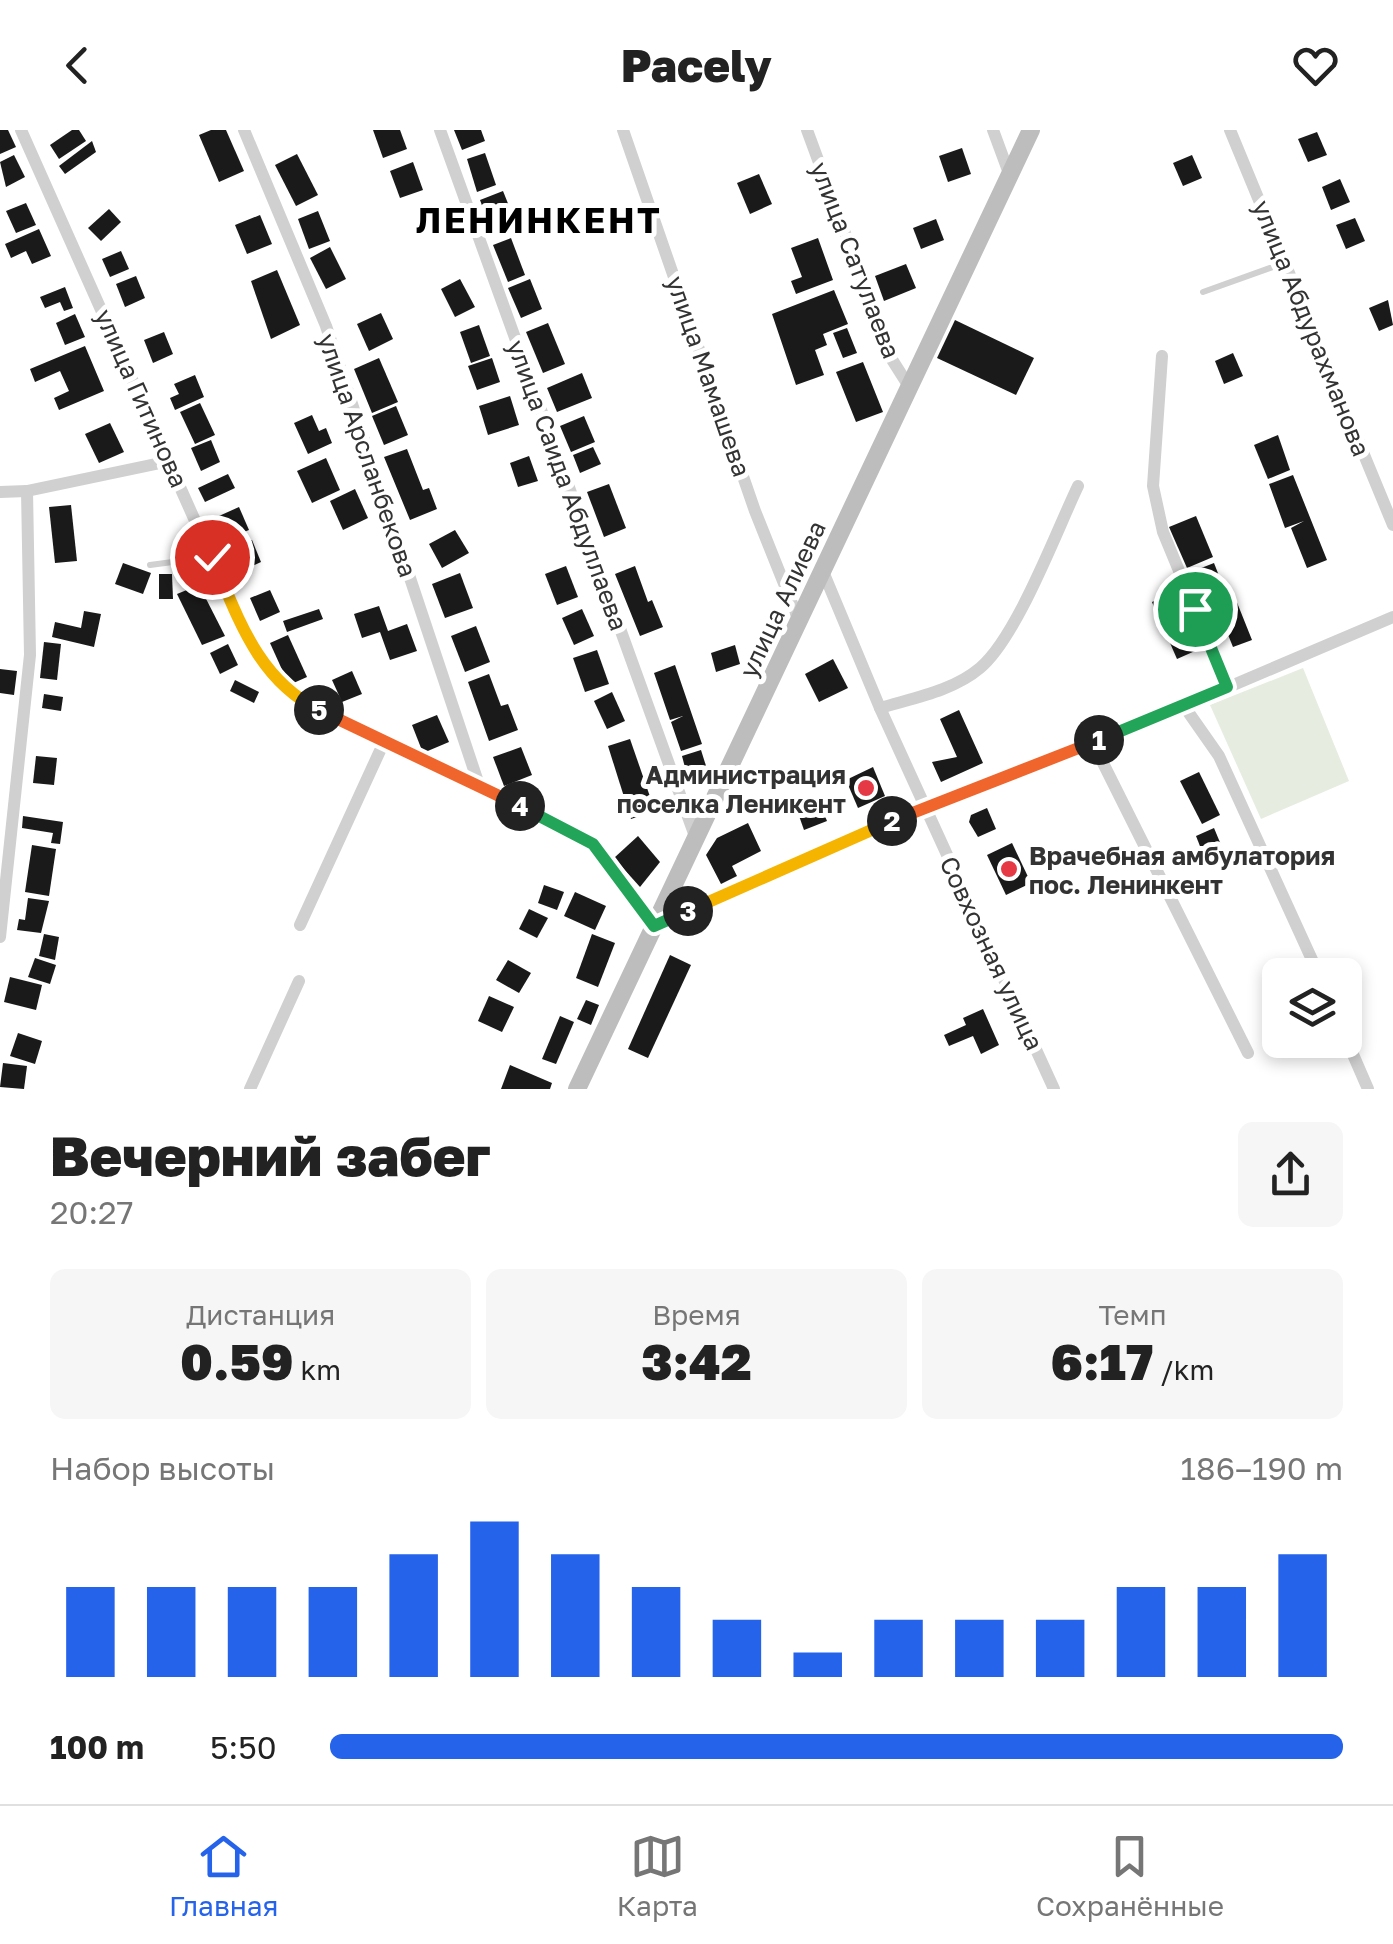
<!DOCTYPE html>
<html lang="ru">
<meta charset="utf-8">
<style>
body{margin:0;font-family:"Golos Text",sans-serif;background:#f6f6f6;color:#222;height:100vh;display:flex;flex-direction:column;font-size:38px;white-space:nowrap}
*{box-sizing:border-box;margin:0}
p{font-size:32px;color:#767676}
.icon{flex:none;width:55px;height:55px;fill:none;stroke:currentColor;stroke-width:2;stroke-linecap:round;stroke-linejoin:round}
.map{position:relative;height:959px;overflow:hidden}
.sheet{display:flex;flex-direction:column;background:#fff;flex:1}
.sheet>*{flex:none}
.controls{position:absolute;left:1262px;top:828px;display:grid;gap:20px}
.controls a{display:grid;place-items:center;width:100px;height:100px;border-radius:15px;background:#fff;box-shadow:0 5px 15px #0003;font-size:50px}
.pin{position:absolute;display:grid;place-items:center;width:85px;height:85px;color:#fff;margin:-42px;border:5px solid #fff;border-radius:50%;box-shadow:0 2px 10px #0007}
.km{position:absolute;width:50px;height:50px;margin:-25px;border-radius:50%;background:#222;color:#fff;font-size:28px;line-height:50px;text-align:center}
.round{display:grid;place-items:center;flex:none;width:105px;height:105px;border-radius:15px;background:#f6f6f6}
.overview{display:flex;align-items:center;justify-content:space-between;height:170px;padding:0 50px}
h1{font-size:55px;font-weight:800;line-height:75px}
.figures{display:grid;grid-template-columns:repeat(3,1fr);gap:15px;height:170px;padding:10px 50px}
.figures div{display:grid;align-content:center;border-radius:15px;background:#f6f6f6;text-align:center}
.figures b{font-size:50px;font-weight:800}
.figures small{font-size:28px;font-weight:400}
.figures p{font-size:28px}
.chart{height:280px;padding:20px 50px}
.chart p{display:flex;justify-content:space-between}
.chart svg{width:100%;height:180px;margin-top:10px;stroke:#2563eb;stroke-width:6}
ul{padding:0 50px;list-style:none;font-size:32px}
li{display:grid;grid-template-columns:160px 120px 1fr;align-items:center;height:75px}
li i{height:25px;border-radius:12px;background:#2563eb}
header{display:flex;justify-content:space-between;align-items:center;height:130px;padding:0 50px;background:#fff;font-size:45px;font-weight:800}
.menu{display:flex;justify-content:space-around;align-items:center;height:140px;border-top:2px solid #e0e0e0;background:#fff;font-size:28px;color:#767676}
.menu a{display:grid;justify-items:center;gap:5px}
.menu .on{color:#2563eb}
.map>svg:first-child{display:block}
.green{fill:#e6ecdf}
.building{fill:#1a1a1a}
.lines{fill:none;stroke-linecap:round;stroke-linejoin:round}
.lane{stroke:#d0d0d0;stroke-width:6}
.street{stroke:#d0d0d0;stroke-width:12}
.secondary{stroke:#bdbdbd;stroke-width:18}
.split-1-casing{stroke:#fff;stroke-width:20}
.split-2-casing{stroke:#fff;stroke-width:20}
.split-3-casing{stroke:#fff;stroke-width:20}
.split-4-casing{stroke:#fff;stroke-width:20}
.split-5-casing{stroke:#fff;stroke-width:20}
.split-6-casing{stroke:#fff;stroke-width:20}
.split-1{stroke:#22a559;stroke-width:12}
.split-2{stroke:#f0652b;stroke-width:12}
.split-3{stroke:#f5b400;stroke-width:12}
.split-4{stroke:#22a559;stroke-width:12}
.split-5{stroke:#f0652b;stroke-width:12}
.split-6{stroke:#f5b400;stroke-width:12}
.poi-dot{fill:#e63946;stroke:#fff;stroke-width:4}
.labels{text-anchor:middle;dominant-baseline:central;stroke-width:10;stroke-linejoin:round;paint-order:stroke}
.street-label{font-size:25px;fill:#333;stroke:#fff}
.poi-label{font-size:25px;font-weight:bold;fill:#333;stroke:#fff;text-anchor:end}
.district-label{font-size:35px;font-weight:bold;letter-spacing:2.5px;fill:#000;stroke:#fff}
</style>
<header><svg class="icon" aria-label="back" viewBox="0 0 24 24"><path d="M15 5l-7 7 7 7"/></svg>Pacely<svg class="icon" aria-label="heart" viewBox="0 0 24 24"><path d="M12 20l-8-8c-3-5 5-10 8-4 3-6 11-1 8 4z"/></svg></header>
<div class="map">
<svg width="1393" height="959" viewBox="0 0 1393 959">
<rect width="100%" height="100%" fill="#fff"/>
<path class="green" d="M1303,538l46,113 -88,38 -51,-114z"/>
<g class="building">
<path d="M0,0h8l8,17 -16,7z"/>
<path d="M72,0h7l7,11 -27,18 -9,-14z"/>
<path d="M211,0h15l18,41 -25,11 -20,-47z"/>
<path d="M373,0h27l7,19 -24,9z"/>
<path d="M454,0h27l4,11 -23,9z"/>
<path d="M1317,2l10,23 -19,7 -10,-23z"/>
<path d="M92,11l4,11 -31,22 -6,-8z"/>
<path d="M962,18l9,26 -23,8 -9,-26z"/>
<path d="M485,23l11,32 -19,7 -10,-33z"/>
<path d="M297,24l21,41 -22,11 -21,-41z"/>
<path d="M14,25l11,22 -19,10 -6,-25z"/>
<path d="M1192,25l10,23 -19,8 -10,-23z"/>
<path d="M413,32l10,28 -23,8 -10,-27z"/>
<path d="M759,44l13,30 -22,10 -13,-31z"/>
<path d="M1340,49l10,23 -19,8 -9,-23z"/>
<path d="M503,61l12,30 -24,9 -11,-30z"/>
<path d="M26,73l10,22 -20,8 -10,-22z"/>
<path d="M109,79l12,13 -20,19 -13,-13z"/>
<path d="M318,81l12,30 -21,8 -11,-30z"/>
<path d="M260,85l12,29 -25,10 -12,-29z"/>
<path d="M1355,88l10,23 -19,8 -10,-24z"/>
<path d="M936,89l8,21 -23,9 -8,-21z"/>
<path d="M39,99l12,27 -19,8 -6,-13 -15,7 -6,-14z"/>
<path d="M511,108l14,37 -17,7 -15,-37z"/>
<path d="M818,108l15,42 -37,14 -5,-13 11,-4 -11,-29z"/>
<path d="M330,117l16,32 -20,10 -16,-31z"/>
<path d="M121,121l8,18 -19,8 -8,-18z"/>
<path d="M906,134l10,24 -32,13 -9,-25z"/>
<path d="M277,140l23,55 -29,14 -20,-58z"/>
<path d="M136,146l9,22 -20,9 -9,-23z"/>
<path d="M460,149l15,28 -20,10 -14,-28z"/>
<path d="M530,149l12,30 -21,9 -13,-30z"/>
<path d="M65,157l8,21 -9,3 -4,-9 -15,6 -5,-11z"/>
<path d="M834,160l14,34 -25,10 4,11 -12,5 9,25 -28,10 -24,-71z"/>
<path d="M1388,170l5,25 -14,6 -10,-23z"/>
<path d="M381,183l12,26 -24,12 -12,-27z"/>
<path d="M75,184l10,23 -20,8 -9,-22z"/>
<path d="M955,190l79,38 -18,37 -79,-37z"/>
<path d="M548,193l17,41 -22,9 -17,-41z"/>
<path d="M479,195l11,31 -19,7 -11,-31z"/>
<path d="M847,198l10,25 -14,5 -10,-25z"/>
<path d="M164,202l9,22 -20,9 -9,-23z"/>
<path d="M85,216l19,45 -45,19 -5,-12 15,-7 -9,-20 -25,11 -5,-13z"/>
<path d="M1233,223l10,23 -19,8 -9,-23z"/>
<path d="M379,228l19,44 -26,11 -18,-44z"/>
<path d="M492,228l8,24 -23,8 -9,-24z"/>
<path d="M863,232l20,50 -27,10 -20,-50z"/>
<path d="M582,243l10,25 -35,14 -10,-24z"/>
<path d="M195,245l9,22 -29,13 -5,-12 9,-4 -5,-10z"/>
<path d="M510,266l9,29 -31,10 -9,-29z"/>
<path d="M200,273l15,32 -20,9 -15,-32z"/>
<path d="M396,276l12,29 -24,10 -12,-29z"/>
<path d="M312,285l7,16 7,-3 6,15 -24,11 -14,-31z"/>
<path d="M584,286l11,26 -24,10 -11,-26z"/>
<path d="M110,293l14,29 -25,11 -14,-29z"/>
<path d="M1278,305l12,35 -22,9 -14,-34z"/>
<path d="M211,310l9,22 -19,9 -10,-23z"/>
<path d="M593,317l8,17 -21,9 -7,-18z"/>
<path d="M407,319l16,41 6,-2 8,21 -27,11 -26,-63z"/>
<path d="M529,326l9,25 -20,6 -8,-24z"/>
<path d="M326,328l14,32 -28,13 -15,-32z"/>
<path d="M228,344l7,14 -30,14 -7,-14z"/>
<path d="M1293,345l34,85 -20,8 -16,-40 13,-7 -19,7 -16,-44z"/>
<path d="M609,354l17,44 -22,9 -17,-45z"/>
<path d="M355,359l13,29 -25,12 -13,-29z"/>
<path d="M71,375l6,56 -22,2 -6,-56z"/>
<path d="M239,377l10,23 -20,8 -10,-22z"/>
<path d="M1196,386l17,41 -26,11 -18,-41z"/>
<path d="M455,400l14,23 -27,15 -13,-24z"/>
<path d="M252,410l9,22 -19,9 -10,-23z"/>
<path d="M123,433l28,10 -8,21 -28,-10z"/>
<path d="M1214,433l14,36 -23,9 -14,-36z"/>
<path d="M566,436l12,31 -21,8 -12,-31z"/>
<path d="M635,436l13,36 4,-2 11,27 -23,9 -25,-62z"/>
<path d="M460,443l13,35 -28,10 -13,-34z"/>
<path d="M159,444h13l1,25h-14z"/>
<path d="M199,455l26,51 -23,9 -25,-51z"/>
<path d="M270,460l10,22 -20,9 -10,-23z"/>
<path d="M1170,464l10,24 -19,7 -9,-23z"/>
<path d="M1236,470l16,40 -19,7 -16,-39z"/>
<path d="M379,476l9,25 19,-7 10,27 -27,9 -10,-28 -18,6 -8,-24z"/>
<path d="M319,479l4,10 -36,13 -4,-11z"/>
<path d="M582,479l12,27 -20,9 -12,-27z"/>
<path d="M84,481l17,3 -7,33 -42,-10 3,-15 26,6z"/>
<path d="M476,496l14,36 -25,10 -14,-36z"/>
<path d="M1186,498l9,23 -18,8 -10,-23z"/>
<path d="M288,505l19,42 -18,8 -19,-42z"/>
<path d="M44,512l17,2 -4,36 -17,-2z"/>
<path d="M228,514l10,21 -18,9 -10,-21z"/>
<path d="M735,515l5,19 -24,8 -5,-19z"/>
<path d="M597,520l12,34 -24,8 -12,-34z"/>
<path d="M833,529l15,29 -29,14 -14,-28z"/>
<path d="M675,535l27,79 -21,7 -10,-29 12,-6 -13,4 -16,-47z"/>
<path d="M0,539l17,2 -3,24 -14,-2z"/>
<path d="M352,541l10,23 -20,8 -10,-22z"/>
<path d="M489,544l12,32 7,-2 10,26 -29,11 -21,-59z"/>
<path d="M235,550l24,12 -5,11 -24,-12z"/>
<path d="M612,562l13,29 -18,8 -13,-28z"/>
<path d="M44,564l19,3 -2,14 -19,-3z"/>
<path d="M959,580l24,53 -42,19 -9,-20 25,-5 -17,-38z"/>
<path d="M437,585l12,27 -26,11 -11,-28z"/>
<path d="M630,609l25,72 -24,8 -23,-73z"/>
<path d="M521,617l11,28 -28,11 -11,-29z"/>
<path d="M701,620l6,19 -20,6 -5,-19z"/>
<path d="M36,626l21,2 -3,27 -21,-2z"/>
<path d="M873,637l12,29 -27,12 -12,-28z"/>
<path d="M1199,642l21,43 -18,9 -22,-43z"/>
<path d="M820,674l7,17 -23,9 -6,-17z"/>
<path d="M987,678l9,21 -18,8 -9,-15 2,-7z"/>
<path d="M23,686l40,6 -3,22 -9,-1 2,-10 -31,-5z"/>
<path d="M748,693l13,28 -29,15 5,10 -16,8 -15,-29 11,-17z"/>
<path d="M1214,698l10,24 -19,7 -9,-23z"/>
<path d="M638,706l22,26 -20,25 -26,-29z"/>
<path d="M1012,713l19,40 -25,12 -19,-40z"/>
<path d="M32,715l24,4 -7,47 -24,-4z"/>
<path d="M544,755l20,7 -7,18 -19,-7z"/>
<path d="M575,762l31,14 -11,24 -31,-14z"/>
<path d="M28,768l21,3 -8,32 -24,-3 2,-11 6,1z"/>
<path d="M529,779l19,9 -11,20 -18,-9z"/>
<path d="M44,804l15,3 -4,23 -16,-4z"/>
<path d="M592,804l23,9 -17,44 -22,-9z"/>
<path d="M670,825l21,10 -43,93 -20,-9z"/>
<path d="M35,828l21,7 -6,19 -22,-7z"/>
<path d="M508,830l23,13 -12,20 -23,-13z"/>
<path d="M10,847l32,8 -6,25 -32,-8z"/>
<path d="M489,866l25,11 -12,25 -24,-11z"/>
<path d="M586,870l13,5 -8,20 -14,-6z"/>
<path d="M983,879l16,36 -18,9 -8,-18 -24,10 -5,-11 22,-10 -3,-7z"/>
<path d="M560,886l14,6 -18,42 -14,-5z"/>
<path d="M18,903l24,8 -7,23 -25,-8z"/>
<path d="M3,933l24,3 -3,23 -24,-2z"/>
<path d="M510,935l42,18 -2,6h-49z"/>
</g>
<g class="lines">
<g class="lane">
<path d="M1203,162l81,-29"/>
<path d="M150,435l60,-8"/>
</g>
<g class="street">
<path d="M21,0l224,503 25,42 30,25 179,85 114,59 61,82 271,-119 259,-101 209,-89"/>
<path d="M244,0l82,196 153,459"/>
<path d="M440,0l256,709"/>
<path d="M623,0l132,381 44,110"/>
<path d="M807,0l84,228 19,30"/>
<path d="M993,0l17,46"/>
<path d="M1230,0l163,395"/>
<path d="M1162,226l-9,130 10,46 64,155"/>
<path d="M0,362l27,-1 143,-30"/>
<path d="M822,439l58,139 174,381"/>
<path d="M1184,576l35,50 100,219"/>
<path d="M880,578c33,-10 73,-17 100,-40 37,-31 76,-136 98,-182"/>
<path d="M1093,613l155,310"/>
<path d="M300,795l84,-183"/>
<path d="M0,807l30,-282 -3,-164"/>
<path d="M1345,906l23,53"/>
<path d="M250,959l49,-108"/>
</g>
<path class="secondary" d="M577,959l454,-959"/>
</g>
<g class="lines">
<g class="split-1-casing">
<path id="split-1" d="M1099,610l128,-53 -32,-78"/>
</g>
<g class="split-2-casing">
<path id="split-2" d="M892,691l207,-81"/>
</g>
<g class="split-3-casing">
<path id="split-3" d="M688,781l204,-90"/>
</g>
<g class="split-4-casing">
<path id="split-4" d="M520,676l73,38 61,82 34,-15"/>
</g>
<g class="split-5-casing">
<path id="split-5" d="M319,580l201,96"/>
</g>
<g class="split-6-casing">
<path id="split-6" d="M212,427c26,60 45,122 107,153"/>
</g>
<use href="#split-1" class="split-1"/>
<use href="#split-2" class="split-2"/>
<use href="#split-3" class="split-3"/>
<use href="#split-4" class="split-4"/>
<use href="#split-5" class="split-5"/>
<use href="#split-6" class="split-6"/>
</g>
<g class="poi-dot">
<circle cx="866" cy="658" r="10"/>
<circle cx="1009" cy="739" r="10"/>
</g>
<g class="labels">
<g class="street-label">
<text transform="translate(856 130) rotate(69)">улица Сатулаева</text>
<text transform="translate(1312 198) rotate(68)">улица Абдурахманова</text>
<text transform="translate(709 246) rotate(71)">улица Мамашева</text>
<text transform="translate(142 268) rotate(66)">улица Гитинова</text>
<text transform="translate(368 325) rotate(71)">улица Арсланбекова</text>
<text transform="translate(568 355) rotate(70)">улица Саида Абдуллаева</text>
<text transform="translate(782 469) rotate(-65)">улица Алиева</text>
<text transform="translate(992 823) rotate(65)">Совхозная улица</text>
</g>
<g class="poi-label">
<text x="846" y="644">Администрация<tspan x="846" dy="29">поселка Леникент</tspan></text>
<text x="1029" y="725" text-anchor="start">Врачебная амбулатория<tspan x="1029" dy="29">пос. Ленинкент</tspan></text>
</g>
<g class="district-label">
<text x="539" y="90">ЛЕНИНКЕНТ</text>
</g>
</g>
</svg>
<div class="controls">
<a><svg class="icon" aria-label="layers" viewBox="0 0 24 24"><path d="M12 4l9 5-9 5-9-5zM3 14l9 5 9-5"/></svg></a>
</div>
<div class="pin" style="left:1195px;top:479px;background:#1e9e55"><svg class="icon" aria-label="arrive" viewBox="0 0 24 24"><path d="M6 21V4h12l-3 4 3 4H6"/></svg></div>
<div class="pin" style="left:212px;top:427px;background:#d93025"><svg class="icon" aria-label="check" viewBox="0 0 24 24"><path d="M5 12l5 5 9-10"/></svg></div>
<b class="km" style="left:1099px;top:610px">1</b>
<b class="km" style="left:892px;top:691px">2</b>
<b class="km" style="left:688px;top:781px">3</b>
<b class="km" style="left:520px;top:676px">4</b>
<b class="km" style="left:319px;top:580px">5</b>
</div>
<section class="sheet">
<div class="overview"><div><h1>Вечерний забег</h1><p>20:27</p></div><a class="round"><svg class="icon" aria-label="share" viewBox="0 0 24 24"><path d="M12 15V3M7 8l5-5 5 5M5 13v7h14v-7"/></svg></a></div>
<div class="figures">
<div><p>Дистанция</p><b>0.59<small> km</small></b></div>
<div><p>Время</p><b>3:42</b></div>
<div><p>Темп</p><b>6:17<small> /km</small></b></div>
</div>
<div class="chart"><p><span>Набор высоты</span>186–190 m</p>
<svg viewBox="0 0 160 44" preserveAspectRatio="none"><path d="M5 44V22M15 44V22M25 44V22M35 44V22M45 44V14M55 44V6M65 44V14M75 44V22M85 44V30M95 44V38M105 44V30M115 44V30M125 44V30M135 44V22M145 44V22M155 44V14"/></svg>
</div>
<ul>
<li><b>100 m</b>5:50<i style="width:100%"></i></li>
</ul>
</section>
<nav class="menu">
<a class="on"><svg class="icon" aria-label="home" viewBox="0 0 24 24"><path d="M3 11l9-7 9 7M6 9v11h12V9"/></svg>Главная</a>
<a><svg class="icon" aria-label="map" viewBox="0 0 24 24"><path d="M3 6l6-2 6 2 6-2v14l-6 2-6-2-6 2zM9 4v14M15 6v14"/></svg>Карта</a>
<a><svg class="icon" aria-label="saved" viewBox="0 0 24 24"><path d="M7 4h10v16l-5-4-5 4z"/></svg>Сохранённые</a>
</nav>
